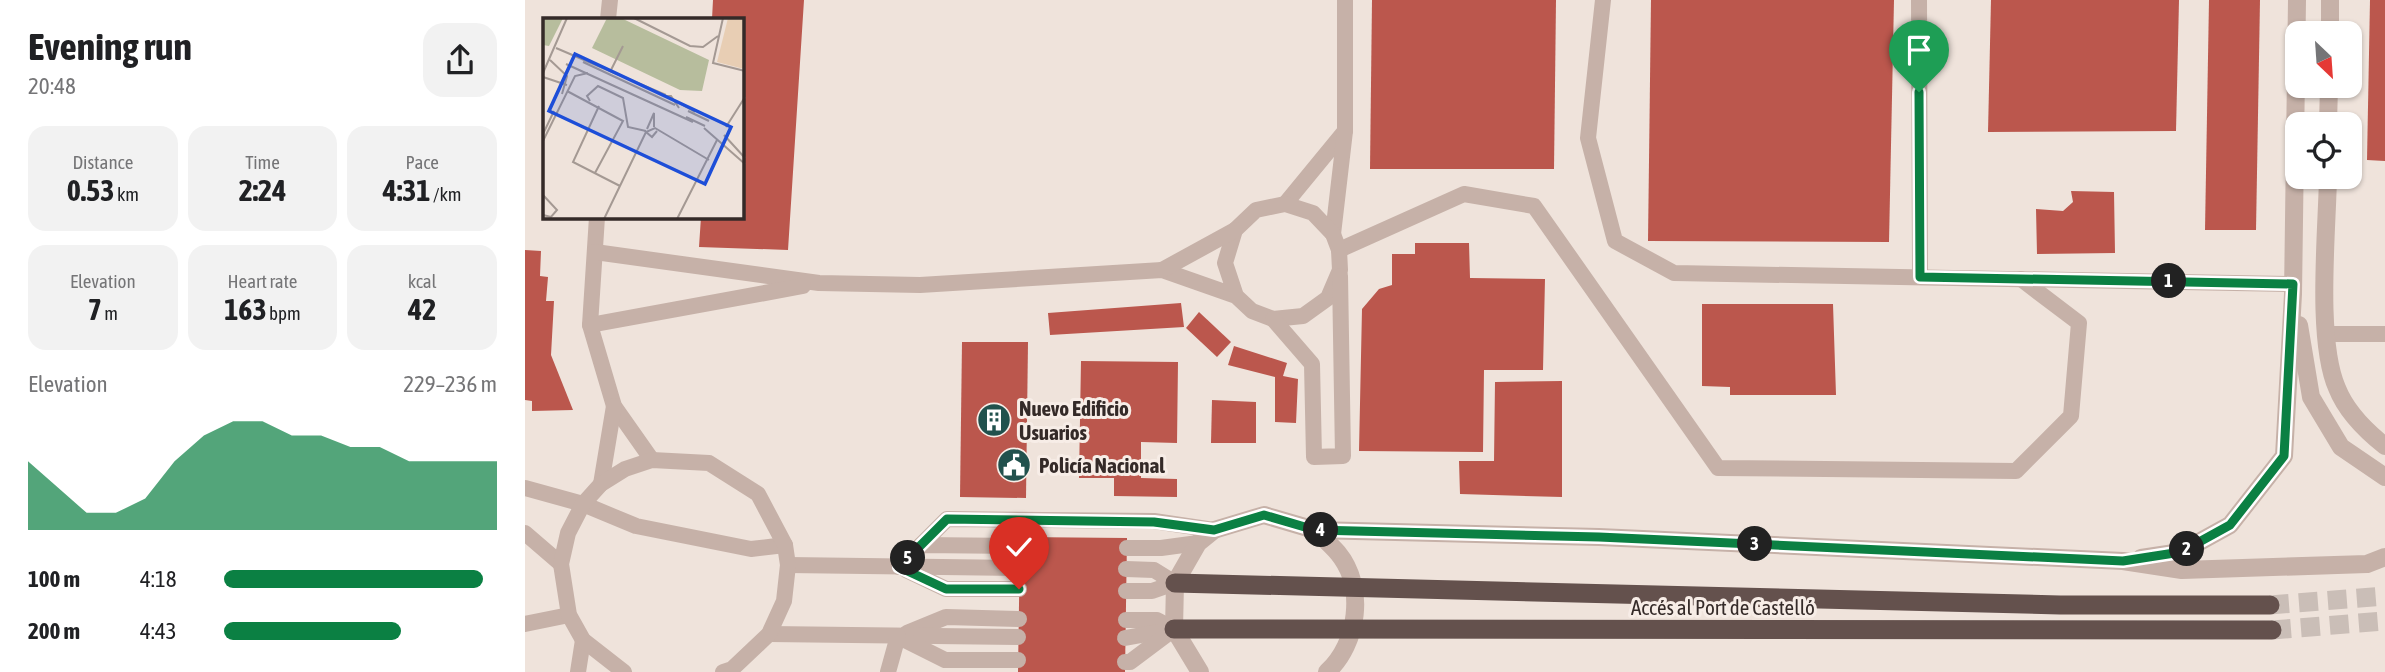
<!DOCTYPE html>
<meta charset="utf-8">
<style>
body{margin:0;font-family:"Asap Condensed",sans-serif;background:#f2f2f2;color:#202124;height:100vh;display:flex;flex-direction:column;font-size:26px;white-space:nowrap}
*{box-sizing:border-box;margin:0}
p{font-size:23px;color:#757577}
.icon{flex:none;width:38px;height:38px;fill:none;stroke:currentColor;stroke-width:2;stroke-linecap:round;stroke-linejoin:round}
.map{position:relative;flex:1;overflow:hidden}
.sheet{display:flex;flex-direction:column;background:#fff;width:525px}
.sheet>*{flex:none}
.needle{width:46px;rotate:155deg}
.tools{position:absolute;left:1760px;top:21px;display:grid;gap:14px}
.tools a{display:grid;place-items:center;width:77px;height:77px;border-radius:14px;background:#fff;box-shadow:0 2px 5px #0004;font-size:35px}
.pin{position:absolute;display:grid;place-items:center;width:60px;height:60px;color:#fff;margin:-72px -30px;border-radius:50% 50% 50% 0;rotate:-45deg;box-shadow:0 0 7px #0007}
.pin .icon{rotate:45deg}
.km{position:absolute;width:35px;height:35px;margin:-18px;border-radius:50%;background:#222;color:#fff;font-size:19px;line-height:35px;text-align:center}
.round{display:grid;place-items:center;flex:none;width:74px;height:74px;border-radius:21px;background:#f2f2f2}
.headline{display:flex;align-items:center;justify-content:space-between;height:119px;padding:0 28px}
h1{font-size:38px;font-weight:700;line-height:52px}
.stats{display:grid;grid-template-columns:repeat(3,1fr);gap:10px;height:119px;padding:7px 28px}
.stats div{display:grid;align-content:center;border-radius:18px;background:#f2f2f2;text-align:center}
.stats b{font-size:30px;font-weight:700}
.stats small{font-size:19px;font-weight:400}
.stats p{font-size:19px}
.chart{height:196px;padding:14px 28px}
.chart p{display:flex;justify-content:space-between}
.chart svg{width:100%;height:126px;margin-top:7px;fill:#0b8043;opacity:.7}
ul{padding:0 28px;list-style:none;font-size:23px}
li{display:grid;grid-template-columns:112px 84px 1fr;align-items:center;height:52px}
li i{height:18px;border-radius:9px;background:#0b8043}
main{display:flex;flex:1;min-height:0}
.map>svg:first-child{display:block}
.building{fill:#bb574d}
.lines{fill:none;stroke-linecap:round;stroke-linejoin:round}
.trunk-tunnel{stroke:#cabeb7;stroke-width:19;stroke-dasharray:19 10;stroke-linecap:butt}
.service{stroke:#c6b1a8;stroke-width:16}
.minor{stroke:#c6b1a8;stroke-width:18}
.trunk{stroke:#64514d;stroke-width:19}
.route-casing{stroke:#fff;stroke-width:14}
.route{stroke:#0b8043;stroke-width:9}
.labels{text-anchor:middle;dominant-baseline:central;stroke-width:6;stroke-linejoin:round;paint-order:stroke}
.poi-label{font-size:21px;font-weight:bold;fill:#342a28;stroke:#f7ede7;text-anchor:start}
.street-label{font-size:21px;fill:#342a28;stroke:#f7ede7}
.inset-road{fill:none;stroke:#a49993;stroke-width:2}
.view{fill:#1d4ed8;fill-opacity:0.15;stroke:#1d4ed8;stroke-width:3.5}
.inset-edge{fill:none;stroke:#342a28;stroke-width:3.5}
</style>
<main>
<section class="sheet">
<div class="headline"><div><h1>Evening run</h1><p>20:48</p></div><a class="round"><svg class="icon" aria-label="share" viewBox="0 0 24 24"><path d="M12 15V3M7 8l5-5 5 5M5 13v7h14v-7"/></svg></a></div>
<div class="stats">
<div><p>Distance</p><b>0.53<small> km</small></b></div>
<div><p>Time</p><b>2:24</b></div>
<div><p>Pace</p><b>4:31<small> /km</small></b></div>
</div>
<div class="stats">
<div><p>Elevation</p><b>7<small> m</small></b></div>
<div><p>Heart rate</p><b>163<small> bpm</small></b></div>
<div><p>kcal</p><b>42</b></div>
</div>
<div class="chart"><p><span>Elevation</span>229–236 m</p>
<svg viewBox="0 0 160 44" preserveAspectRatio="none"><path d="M0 44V20L10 29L20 38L30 38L40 33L50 20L60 11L70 6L80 6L90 11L100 11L110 15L120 15L130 20L140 20L150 20L160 20V44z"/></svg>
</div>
<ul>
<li><b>100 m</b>4:18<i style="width:95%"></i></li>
<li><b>200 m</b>4:43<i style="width:65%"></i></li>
</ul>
</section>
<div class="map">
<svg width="1860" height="672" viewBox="0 0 1860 672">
<rect width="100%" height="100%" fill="#efe3db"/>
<g class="building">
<path d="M188,0h91l-16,250 -89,-3 2,-30h41v-198h-30z"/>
<path d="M847,0h184l-2,169h-184z"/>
<path d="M1126,0h243l-5,242 -241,-1z"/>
<path d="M1466,0h188l-3,131 -188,1z"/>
<path d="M1684,0h51l-4,230h-51z"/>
<path d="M1845,0h15v161l-18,-1z"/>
<path d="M1546,191l43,1 1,61 -78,1 -1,-45 27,2 10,-9z"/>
<path d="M890,243h54l1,35 75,1 -2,91h-59l-1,82 -124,-1 3,-142 17,-20 13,-4v-31h23z"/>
<path d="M0,250l16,1 -1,25 8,1 -2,24h8l-3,54 22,55 -41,1v-10l-7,-1z"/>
<path d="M656,303l3,24 -134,8 -2,-22z"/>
<path d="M1177,304h131l3,91h-106v-8l-28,-1z"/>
<path d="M674,312l32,30 -14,15 -31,-29z"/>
<path d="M437,342h66l-2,156 -66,-1z"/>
<path d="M709,346l53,17 -4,13 15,3 -2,44 -21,-1v-45l-47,-12z"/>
<path d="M556,361l97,1 -1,81 -36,-1v36l36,1v18l-63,-1v-18h-35z"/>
<path d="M1037,381v116l-102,-3 -1,-33h35l1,-79z"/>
<path d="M687,400l44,2v41h-45z"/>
<path d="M495,537l107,1 -2,134h-107z"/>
</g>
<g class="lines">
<g class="trunk-tunnel">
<path d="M1745,605l115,-9"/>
<path d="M1747,630l113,-9"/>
</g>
<g class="service">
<path d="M1078,0l-15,138 27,103 59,32 619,11"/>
<path d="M1394,0l1,277"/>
<path d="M83,19l2,-19"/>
<path d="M760,204l60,-73"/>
<path d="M72,217l-7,108 24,81 38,54"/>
<path d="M808,234l12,-103v-131"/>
<path d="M814,250l125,-56 70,12 184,262 298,3 55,-55 8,-93 -58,-44"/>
<path d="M70,252l224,31 101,2 242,-15 74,26 16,15 21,8 30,-3 25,-18 12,-28 -1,-20 -6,-16 -20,-21 -28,-9 -29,6 -21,20 -10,33 11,33"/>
<path d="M637,270l73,-40"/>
<path d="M748,319l39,45 2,93 29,-1 -3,-180"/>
<path d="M65,325l213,-39"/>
<path d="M1801,334h59"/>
<path d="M76,484l13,-78"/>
<path d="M0,488l58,16 53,22 115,23 34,-4"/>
<path d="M0,533l36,31"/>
<path d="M396,545l26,-26 207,2 60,9"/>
<path d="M602,548h34l37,-5"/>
<path d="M263,565l231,3"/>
<path d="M374,567l22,-22 99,1"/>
<path d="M601,569l28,1 21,13"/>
<path d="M381,570l40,19h73"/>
<path d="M601,591h26l23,-8"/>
<path d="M601,620h31l17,9"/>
<path d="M0,624l44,-9"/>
<path d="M382,633l39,-16 73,2"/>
<path d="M244,634l249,3"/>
<path d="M600,638l44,-8"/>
<path d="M378,639l42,21h73"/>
<path d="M600,662h5l44,-33"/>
<path d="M53,672l5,-32"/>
<path d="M99,672l-41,-32 -14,-25 -8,-51 7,-31 15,-29 18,-20 24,-15 27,-9 57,3 49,31 27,51 3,20 -4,36 -15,33 -37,35 -9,3"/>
<path d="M363,672l10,-36"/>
</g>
<g class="minor">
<path d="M1805,33v-33"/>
<path d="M1803,124l1,-38"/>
<path d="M1803,177c-1,55 -12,163 9,211 9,23 29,43 48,58"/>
<path d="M1774,325l12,72 30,50 44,30"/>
<path d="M790,530c7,7 16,15 23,23 28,34 20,91 -11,119"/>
<path d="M1616,558l40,-6 49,-27 54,-69 9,-162 4,-294"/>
<path d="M675,672l-26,-43 1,-46 23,-40 16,-13 50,-15 51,15 284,7 524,24 59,9 185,-6 18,-7"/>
</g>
<g class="trunk">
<path d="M650,583l885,22h210"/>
<path d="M649,629l1098,1"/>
</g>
</g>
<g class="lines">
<g class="route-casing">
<path id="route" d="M494,589h-73l-47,-22 48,-48 207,3 60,8 50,-15 51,15 284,7 524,24 58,-9 49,-27 54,-69 9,-172 -373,-7 -1,-185"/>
</g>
<use href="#route" class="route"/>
</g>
<defs>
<g id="building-disc" transform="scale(1.75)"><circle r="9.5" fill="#21514d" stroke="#f7ede7"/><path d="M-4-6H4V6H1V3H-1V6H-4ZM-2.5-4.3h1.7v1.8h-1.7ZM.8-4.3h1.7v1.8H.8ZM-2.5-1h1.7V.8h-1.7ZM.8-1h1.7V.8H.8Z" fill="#fff"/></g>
<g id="civic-disc" transform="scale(1.75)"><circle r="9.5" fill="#21514d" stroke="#f7ede7"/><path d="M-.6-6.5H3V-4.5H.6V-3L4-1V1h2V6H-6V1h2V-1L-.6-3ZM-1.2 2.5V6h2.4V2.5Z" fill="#fff"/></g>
</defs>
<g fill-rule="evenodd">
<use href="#building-disc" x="469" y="420"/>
<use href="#civic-disc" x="489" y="465"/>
</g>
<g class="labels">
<g class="poi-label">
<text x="494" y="408">Nuevo Edificio<tspan x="494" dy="24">Usuarios</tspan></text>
<text x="514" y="465">Policía Nacional</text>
</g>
<g class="street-label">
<text x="1198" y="607">Accés al Port de Castelló</text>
</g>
</g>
<g transform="translate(18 18)">
<rect width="201" height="201" fill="#efe3db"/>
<path d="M0,0h20l-14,28 -6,-1zM64,0h14l88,42 -7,31 -22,-1 -88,-42z" fill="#b7bd9d"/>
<path d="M185,0h16v51l-27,-7z" fill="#e8ceb4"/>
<path class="inset-road" d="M91,0l56,28 13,1 15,-11M180,0l-10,45 32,8M13,30l110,47M7,42l17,16 -5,18M40,44l92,43M23,46l127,58M68,52l12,-24M0,55l24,-55M0,59l24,8M24,73l56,30 -28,52M120,78h8l8,12M131,82l21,12M47,83l-3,-5 11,-10 25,12 5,29 18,4M56,88l-26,56 47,24M145,93l21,10M143,99l19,9M183,109l19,-30M161,110l41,36M104,111l7,-16v14M114,113l-5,6 -6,-5 9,-4 54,32M0,116l11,-23M181,117l21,23M0,123l32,-65 13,-3M0,177l14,15 -6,7 -8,-2M61,201l42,-87M134,201l40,-79"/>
<path class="view" d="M32,36l156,73 -26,57 -156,-73z"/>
<rect width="201" height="201" class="inset-edge"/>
</g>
</svg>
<div class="tools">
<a><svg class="needle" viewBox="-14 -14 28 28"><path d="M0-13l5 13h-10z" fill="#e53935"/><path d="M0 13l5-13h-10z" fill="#757577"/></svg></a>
<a><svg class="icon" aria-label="locate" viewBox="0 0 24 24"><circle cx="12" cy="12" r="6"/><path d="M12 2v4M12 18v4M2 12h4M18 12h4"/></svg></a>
</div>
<div class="pin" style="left:1394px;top:92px;background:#1e9e55"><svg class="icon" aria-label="arrive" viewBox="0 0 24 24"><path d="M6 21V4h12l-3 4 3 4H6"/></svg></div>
<div class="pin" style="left:494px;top:589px;background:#d93025"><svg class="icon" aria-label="check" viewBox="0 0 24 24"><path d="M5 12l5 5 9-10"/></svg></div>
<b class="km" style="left:1644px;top:281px">1</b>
<b class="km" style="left:1662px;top:549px">2</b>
<b class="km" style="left:1230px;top:544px">3</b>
<b class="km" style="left:796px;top:530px">4</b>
<b class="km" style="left:383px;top:558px">5</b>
</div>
</main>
